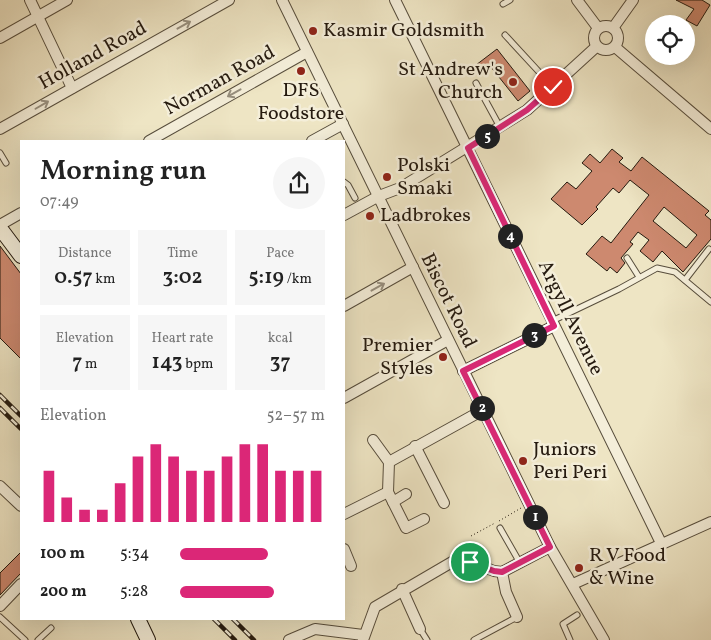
<!DOCTYPE html>
<meta charset="utf-8">
<style>
body{margin:0;font-family:Vollkorn,serif;background:#f6f6f6;color:#222;height:100vh;display:flex;flex-direction:column;font-size:19px;white-space:nowrap}
*{box-sizing:border-box;margin:0}
p{font-size:16px;color:#767676}
.icon{flex:none;width:28px;height:28px;fill:none;stroke:currentColor;stroke-width:2;stroke-linecap:round;stroke-linejoin:round}
.map{position:relative;flex:1;overflow:hidden}
.panel{position:absolute;left:20px;top:140px;width:325px;height:480px;display:flex;flex-direction:column;background:#fff;border-radius:0px;box-shadow:0 5px 20px #0002}
.panel>*{flex:none}
.controls{position:absolute;left:645px;top:15px;display:grid;gap:10px}
.controls a{display:grid;place-items:center;width:50px;height:50px;border-radius:50%;background:#fff;box-shadow:0 5px 20px #0002;font-size:25px}
.pin{position:absolute;display:grid;place-items:center;width:42px;height:42px;color:#fff;margin:-21px;border:2px solid #fff;border-radius:50%;box-shadow:0 1px 5px #0007}
.km{position:absolute;width:25px;height:25px;margin:-12px;border-radius:50%;background:#222;color:#fff;font-size:14px;line-height:25px;text-align:center}
.round{display:grid;place-items:center;flex:none;width:52px;height:52px;border-radius:26px;background:#f6f6f6}
.summary{display:flex;align-items:center;justify-content:space-between;height:85px;padding:0 20px}
h1{font-size:28px;font-weight:600;line-height:38px}
.stats{display:grid;grid-template-columns:repeat(3,1fr);gap:8px;height:85px;padding:5px 20px}
.stats div{display:grid;align-content:center;border-radius:0px;background:#f6f6f6;text-align:center}
.stats b{font-size:21px;font-weight:600}
.stats small{font-size:14px;font-weight:400}
.stats p{font-size:14px}
.chart{height:140px;padding:10px 20px}
.chart p{display:flex;justify-content:space-between}
.chart svg{width:100%;height:90px;margin-top:5px;stroke:#db2777;stroke-width:6}
ul{padding:0 20px;list-style:none;font-size:16px}
li{display:grid;grid-template-columns:80px 60px 1fr;align-items:center;height:38px}
li i{height:12px;border-radius:6px;background:#db2777}
.map>svg:first-child{display:block}
.building{fill:#cd896f;stroke:#251a0f;fill-rule:evenodd}
.lines{fill:none;stroke-linecap:round;stroke-linejoin:round}
.service-casing{stroke:#574d3c;stroke-width:7}
.minor-casing{stroke:#574d3c;stroke-width:12}
.secondary-casing{stroke:#251a0f;stroke-width:16}
.path{stroke:#251a0f;stroke-width:1;stroke-dasharray:1 2.5;stroke-linecap:butt}
.service{stroke:#f4eed9;stroke-width:5}
.minor{stroke:#f4eed9;stroke-width:10}
.secondary{stroke:#f4eed9;stroke-width:14}
.rail-casing{stroke:#251a0f;stroke-width:4.5}
.rail{stroke:#f4eed9;stroke-width:2.5;stroke-dasharray:8;stroke-linecap:butt}
.oneway{stroke:#978f7e}
.route-casing{stroke:#fff;stroke-width:10}
.route{stroke:#db2777;stroke-width:6}
.poi-dot{fill:#8f2418;stroke:#f4eed9;stroke-width:2}
.labels{text-anchor:middle;dominant-baseline:central;stroke-width:5;stroke-linejoin:round;paint-order:stroke}
.poi-label{font-size:20px;fill:#251a0f;stroke:#f4eed9;text-anchor:start}
.street-label{font-size:20px;fill:#251a0f;stroke:#f4eed9}
</style>
<div class="map">
<svg width="711" height="640" viewBox="0 0 711 640">
<rect width="100%" height="100%" fill="#eee5c4"/>
<filter id="stains"><feTurbulence type="fractalNoise" baseFrequency=".004" numOctaves="4"/><feColorMatrix values="0 0 0 0 .2 0 0 0 0 .09 0 0 0 0 .02 0 0 0 .5 -.17"/></filter>
<radialGradient id="worn" r=".72"><stop offset=".6" stop-color="#630" stop-opacity="0"/><stop offset="1" stop-color="#630" stop-opacity=".3"/></radialGradient>
<g class="building">
<path d="M676,0h26l8,5 -13,21 -11,-6 8,-11z"/>
<path d="M497,49l33,42 -12,10 -27,-34 -8,7 -7,-9z"/>
<path d="M612,149l11,9 -4,4 12,9 11,-14 67,54 -4,4 6,5v19l-28,33 -21,-21 -9,11 -13,-11 9,-11 -11,-8 -8,10 3,2 -12,14 4,5 -8,10 -7,-6 -3,4 -21,-17 16,-18 9,7 38,-48 -19,-15 -11,13 -6,-5 -17,19 2,2 -16,16 -31,-26 16,-17 9,7 16,-18 -10,-8 8,-9 10,9zM664,207l33,28 -11,13 -33,-27z"/>
<path d="M0,246l21,28v85l-21,-21z"/>
<path d="M21,552v21l-21,22v-22z"/>
</g>
<g class="lines">
<g class="service-casing">
<g id="service">
<path d="M503,4l7,-4"/>
<path d="M505,35l47,51"/>
<path d="M476,83l24,44"/>
<path d="M0,153l6,10"/>
<path d="M344,182l4,3 7,13"/>
<path d="M627,258l12,19"/>
<path d="M685,280l24,-31"/>
<path d="M552,321l67,-32 38,-21 18,4 36,30"/>
<path d="M500,528l20,35"/>
<path d="M0,617l25,23"/>
<path d="M420,629l7,11"/>
<path d="M38,640l13,-12"/>
<path d="M474,640l43,-23"/>
<path d="M570,640l-7,-16 14,-9"/>
</g>
</g>
<g class="minor-casing">
<g id="minor">
<path d="M30,0l42,88"/>
<path d="M282,0l268,547 54,93"/>
<path d="M395,0l266,543"/>
<path d="M577,0l21,28"/>
<circle cx="606" cy="38" r="12"/>
<path d="M613,28l20,-28"/>
<path d="M0,38l67,-38"/>
<path d="M615,47l96,82"/>
<path d="M0,129l229,-129"/>
<path d="M149,141l158,-89"/>
<path d="M312,141l31,-17"/>
<path d="M344,215l35,-19 21,-8 127,-78 69,-63"/>
<path d="M0,225l21,-12"/>
<path d="M344,306l69,-39"/>
<path d="M463,371l91,-45"/>
<path d="M344,398l104,-58"/>
<path d="M373,440l16,22"/>
<path d="M415,446l29,57"/>
<path d="M0,486l21,20"/>
<path d="M393,502l13,-8"/>
<path d="M344,514l44,-22"/>
<path d="M424,519l-18,9 -18,-36 1,-30 94,-52"/>
<path d="M344,549l7,17"/>
<path d="M502,572l4,20 11,25"/>
<path d="M573,584l138,-62"/>
<path d="M402,589l18,40"/>
<path d="M0,606l21,-22"/>
<path d="M289,640l26,-11 48,6"/>
<path d="M363,640l12,-33 77,-45h18l24,9 8,1 48,-25"/>
</g>
</g>
<g class="secondary-casing">
<g id="secondary">
<path d="M0,228l21,28"/>
<path d="M138,619l10,21"/>
</g>
</g>
<g class="path">
<path d="M499,521l22,-13"/>
<path d="M471,536l24,-13"/>
</g>
<use href="#service" class="service"/>
<use href="#minor" class="minor"/>
<use href="#secondary" class="secondary"/>
<g class="rail-casing">
<g id="rail">
<path d="M0,395l21,21"/>
<path d="M0,408l21,21"/>
<path d="M214,619l21,21"/>
<path d="M233,619l21,21"/>
</g>
</g>
<use href="#rail" class="rail"/>
</g>
<defs><path id="oneway-shaft" d="M-6 0H5M1.5-3L5.5 0L1.5 3" fill="none" stroke-width="1.6" stroke-linecap="round" stroke-linejoin="round" transform="scale(1.25)"/></defs>
<g class="oneway">
<use href="#oneway-shaft" transform="translate(184 25) rotate(-29)"/>
<use href="#oneway-shaft" transform="translate(234 93) rotate(151)"/>
<use href="#oneway-shaft" transform="translate(42 105) rotate(-30)"/>
<use href="#oneway-shaft" transform="translate(378 287) rotate(-29)"/>
</g>
<g class="lines">
<g class="route-casing">
<path id="route" d="M470,562l24,9 8,1 48,-25 -87,-176 91,-45 -86,-178 59,-38 26,-23"/>
</g>
<use href="#route" class="route"/>
</g>
<g class="poi-dot">
<circle cx="313" cy="31" r="5"/>
<circle cx="301" cy="71" r="5"/>
<circle cx="513" cy="82" r="5"/>
<circle cx="387" cy="177" r="5"/>
<circle cx="370" cy="216" r="5"/>
<circle cx="443" cy="357" r="5"/>
<circle cx="523" cy="461" r="5"/>
<circle cx="579" cy="568" r="5"/>
</g>
<g class="labels">
<g class="poi-label">
<text x="323" y="31">Kasmir Goldsmith</text>
<text x="503" y="70" text-anchor="end">St Andrew's<tspan x="503" dy="23">Church</tspan></text>
<text x="301" y="91" text-anchor="middle">DFS<tspan x="301" dy="23">Foodstore</tspan></text>
<text x="397" y="166">Polski<tspan x="397" dy="23">Smaki</tspan></text>
<text x="380" y="216">Ladbrokes</text>
<text x="433" y="346" text-anchor="end">Premier<tspan x="433" dy="23">Styles</tspan></text>
<text x="533" y="450">Juniors<tspan x="533" dy="23">Peri Peri</tspan></text>
<text x="589" y="556">R V Food<tspan x="589" dy="23">&amp; Wine</tspan></text>
</g>
<g class="street-label">
<text transform="translate(93 56) rotate(-29)">Holland Road</text>
<text transform="translate(220 81) rotate(-29)">Norman Road</text>
<text transform="translate(448 301) rotate(64)">Biscot Road</text>
<text transform="translate(570 318) rotate(64)">Argyll Avenue</text>
</g>
</g>
<rect width="100%" height="100%" filter="url(#stains)"/>
<rect width="100%" height="100%" fill="url(#worn)"/>
</svg>
<div class="controls">
<a><svg class="icon" aria-label="locate" viewBox="0 0 24 24"><circle cx="12" cy="12" r="6"/><path d="M12 2v4M12 18v4M2 12h4M18 12h4"/></svg></a>
</div>
<div class="pin" style="left:470px;top:562px;background:#1e9e55"><svg class="icon" aria-label="arrive" viewBox="0 0 24 24"><path d="M6 21V4h12l-3 4 3 4H6"/></svg></div>
<div class="pin" style="left:553px;top:87px;background:#d93025"><svg class="icon" aria-label="check" viewBox="0 0 24 24"><path d="M5 12l5 5 9-10"/></svg></div>
<b class="km" style="left:535px;top:517px">1</b>
<b class="km" style="left:482px;top:408px">2</b>
<b class="km" style="left:534px;top:335px">3</b>
<b class="km" style="left:510px;top:236px">4</b>
<b class="km" style="left:487px;top:136px">5</b>
<section class="panel">
<div class="summary"><div><h1>Morning run</h1><p>07:49</p></div><a class="round"><svg class="icon" aria-label="share" viewBox="0 0 24 24"><path d="M12 15V3M7 8l5-5 5 5M5 13v7h14v-7"/></svg></a></div>
<div class="stats">
<div><p>Distance</p><b>0.57<small> km</small></b></div>
<div><p>Time</p><b>3:02</b></div>
<div><p>Pace</p><b>5:19<small> /km</small></b></div>
</div>
<div class="stats">
<div><p>Elevation</p><b>7<small> m</small></b></div>
<div><p>Heart rate</p><b>143<small> bpm</small></b></div>
<div><p>kcal</p><b>37</b></div>
</div>
<div class="chart"><p><span>Elevation</span>52–57 m</p>
<svg viewBox="0 0 160 44" preserveAspectRatio="none"><path d="M5 44V19M15 44V32M25 44V38M35 44V38M45 44V25M55 44V12M65 44V6M75 44V12M85 44V19M95 44V19M105 44V12M115 44V6M125 44V6M135 44V19M145 44V19M155 44V19"/></svg>
</div>
<ul>
<li><b>100 m</b>5:34<i style="width:61%"></i></li>
<li><b>200 m</b>5:28<i style="width:65%"></i></li>
</ul>
</section>
</div>
